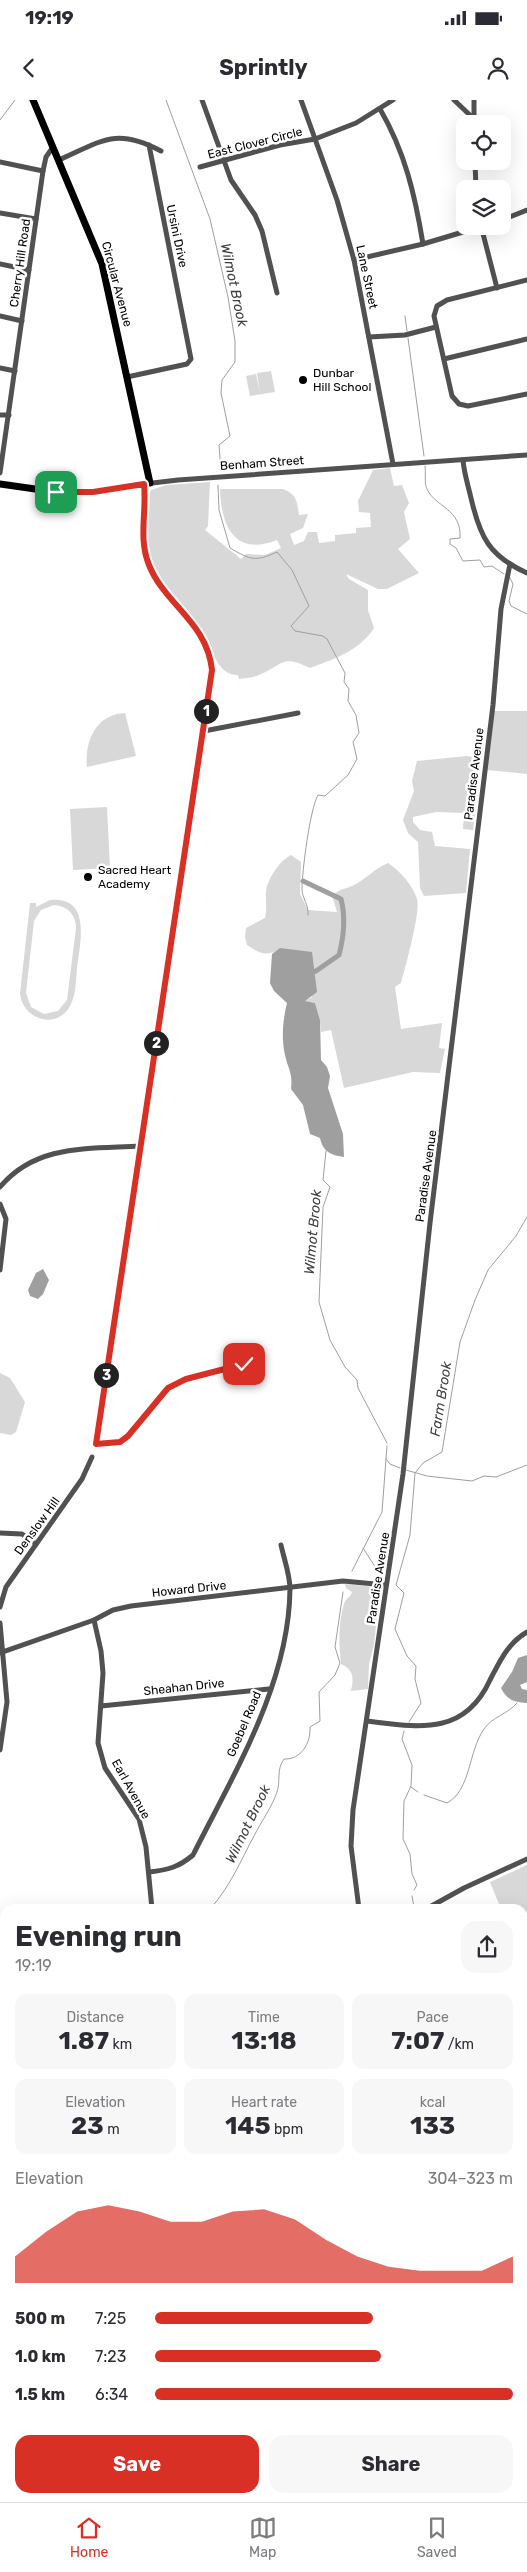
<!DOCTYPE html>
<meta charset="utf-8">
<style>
body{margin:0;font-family:Rubik,sans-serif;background:#f7f7f7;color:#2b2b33;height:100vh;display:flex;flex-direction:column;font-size:19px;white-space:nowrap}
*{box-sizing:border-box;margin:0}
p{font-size:16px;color:#7c7c81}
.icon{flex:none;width:28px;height:28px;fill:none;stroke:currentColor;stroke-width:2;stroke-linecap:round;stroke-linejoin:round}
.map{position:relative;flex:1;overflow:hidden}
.sheet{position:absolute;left:0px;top:1804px;width:528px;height:599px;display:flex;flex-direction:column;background:#fff;border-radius:15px 15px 0 0;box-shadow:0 5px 20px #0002}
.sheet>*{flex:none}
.buttons{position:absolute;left:456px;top:15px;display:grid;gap:10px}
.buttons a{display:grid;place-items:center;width:55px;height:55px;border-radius:10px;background:#fff;box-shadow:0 5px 20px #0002;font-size:25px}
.pin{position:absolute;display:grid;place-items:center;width:42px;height:42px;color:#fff;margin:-21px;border-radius:10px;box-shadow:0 2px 8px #0006}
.km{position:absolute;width:25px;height:25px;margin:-12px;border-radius:50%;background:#222;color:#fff;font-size:14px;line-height:25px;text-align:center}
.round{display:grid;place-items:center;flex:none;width:52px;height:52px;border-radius:15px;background:#f7f7f7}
.headline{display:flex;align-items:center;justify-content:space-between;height:85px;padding:0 15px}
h1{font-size:28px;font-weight:700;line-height:38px}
.stats{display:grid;grid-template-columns:repeat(3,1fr);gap:8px;height:85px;padding:5px 15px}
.stats div{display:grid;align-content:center;border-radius:12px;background:#f7f7f7;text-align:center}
.stats b{font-size:25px;font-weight:700}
.stats small{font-size:14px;font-weight:400}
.stats p{font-size:14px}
.chart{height:140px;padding:10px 15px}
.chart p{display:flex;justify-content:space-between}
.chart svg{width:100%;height:90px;margin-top:5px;fill:#d93025;opacity:.7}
.cta{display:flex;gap:10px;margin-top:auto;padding:10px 15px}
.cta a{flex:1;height:58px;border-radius:15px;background:#d93025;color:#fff;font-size:20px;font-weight:700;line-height:58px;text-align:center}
.cta a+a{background:#f7f7f7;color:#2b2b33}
ul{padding:0 15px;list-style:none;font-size:16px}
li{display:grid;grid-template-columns:80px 60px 1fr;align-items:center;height:38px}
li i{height:12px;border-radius:6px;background:#d93025}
.status{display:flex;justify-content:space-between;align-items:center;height:35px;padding:0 25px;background:#fff;direction:ltr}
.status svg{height:14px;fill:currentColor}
header{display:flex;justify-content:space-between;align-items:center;height:65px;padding:0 15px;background:#fff;font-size:22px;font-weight:700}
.tabs{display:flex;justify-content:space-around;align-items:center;height:70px;border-top:1px solid #e1e1e2;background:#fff;font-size:14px;color:#7c7c81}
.tabs a{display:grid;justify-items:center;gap:2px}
.tabs .current{color:#d93025}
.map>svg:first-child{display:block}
.green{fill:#d8d8d8;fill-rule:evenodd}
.water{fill:#9f9f9f}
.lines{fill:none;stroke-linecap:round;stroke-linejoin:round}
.stream{stroke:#9f9f9f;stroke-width:1}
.canal{stroke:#9f9f9f;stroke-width:5}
.minor{stroke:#515151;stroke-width:5}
.major{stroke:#000;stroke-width:7}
.route-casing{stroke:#fff;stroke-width:10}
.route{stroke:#d93025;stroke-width:6}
.poi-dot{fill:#000;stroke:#fff;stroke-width:2}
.labels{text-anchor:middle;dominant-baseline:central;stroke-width:5;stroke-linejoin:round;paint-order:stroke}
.street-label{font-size:12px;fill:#000;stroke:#fff}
.poi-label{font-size:12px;fill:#000;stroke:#fff;text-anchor:start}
.water-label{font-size:14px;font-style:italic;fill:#404040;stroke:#fff}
</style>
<div class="status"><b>19:19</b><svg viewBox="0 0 49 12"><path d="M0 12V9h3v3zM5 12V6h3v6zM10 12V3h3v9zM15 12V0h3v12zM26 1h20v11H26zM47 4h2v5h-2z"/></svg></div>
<header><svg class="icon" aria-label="back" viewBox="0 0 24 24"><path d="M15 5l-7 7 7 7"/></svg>Sprintly<svg class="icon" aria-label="person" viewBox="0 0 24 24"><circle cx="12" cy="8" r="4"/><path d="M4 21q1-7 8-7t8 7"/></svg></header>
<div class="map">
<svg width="527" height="2402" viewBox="0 0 527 2402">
<rect width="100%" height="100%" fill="#fff"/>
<g class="green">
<path d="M271,271l4,21 -25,4 -4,-20 10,-2 4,19 -3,-20z"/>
<path d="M390,368l4,18 8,-1 7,18 -5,9 6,27 -12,10 21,24 -32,16h-9l-32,-15 3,5 19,11v20l6,18c-14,22 -39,31 -64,40 -28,-14 -26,-4 -51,7 -6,3 -14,3 -20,4l-1,-4c-23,0 -25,-29 -36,-44 -28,-41 -60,-56 -56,-111 1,-10 0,-22 5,-30l15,-5 44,-3 -2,44 -3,4 36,29 5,-5 19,1 16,-7 -4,-8c-42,17 -56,-14 -57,-51h63c14,5 14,13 16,26l9,-1 -5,14 -13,6 4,11 10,-4 4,-9h9l2,11 16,-2v-6l21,-2v-5l15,-1 -1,-14 -11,-1 -1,-11 15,-31z"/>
<path d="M494,611h33v63l-40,-4z"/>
<path d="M125,613l11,43 -49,11c-3,-25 9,-53 38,-54z"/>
<path d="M467,656l14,2 -8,72 -10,-1 1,-16 -28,-1 -23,5v5l7,8 12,2 3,14 35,3 -4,44 -42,3 -4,-8 -2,-46 -10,-9 -5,-13 11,-29 -2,-10 5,-20z"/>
<path d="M107,707l3,61 -37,2 -3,-61z"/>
<path d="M291,755l10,7 -1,32 8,16 29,2 -5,-16c6,-7 14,-7 22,-11 12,-6 21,-17 34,-22 13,9 24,21 29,36 4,12 -12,69 -16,84l-6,4 6,42 41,-6 -3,25 6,1 -5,24 -27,-1 -69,16 -13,-58 -10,2 -1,-12 -5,-17 -11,-2 8,-4 -31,-49c-13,9 -21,6 -34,-3l-2,-8 1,-9 19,-10c3,-11 -1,-22 2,-32 4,-12 14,-26 24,-31z"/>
<path d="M50,800c42,-4 30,43 27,68 -1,12 -1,28 -7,38 -14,25 -47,13 -50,-12l10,-91h6v4zM54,805c14,1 22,10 22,23l-9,72 -9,11 -14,3 -13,-7 -5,-14 8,-72 7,-11z"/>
<path d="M0,1273l10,5 15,24 -9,30 -5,3 -11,-2z"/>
<path d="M345,1484l32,3 5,2 -4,16 -4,40 -5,19 -1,25 -17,2c3,-13 3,-21 -10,-27 -2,-20 -3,-41 3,-60 1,-5 7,-7 8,-12l-6,-4z"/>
<path d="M527,1765v637h-47l-2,-4h44v-589h-21l-11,-27z"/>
</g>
<g class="water">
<path d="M280,848l32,4 5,40 -12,9 10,2 5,17 1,40 6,7 3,9 -2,12 15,46 1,23c-13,-2 -21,-5 -24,-19l-10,-4 -7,-29 -12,-16c2,-16 -3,-20 -6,-34 -4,-17 -2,-36 2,-52l-13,-12 -4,-8 2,-29z"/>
<path d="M43,1169l6,11 -6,14 -5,5 -8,-3 -2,-6 8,-17z"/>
<path d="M527,1555v27l-7,3 2,4 5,1v13c-13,-1 -20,-3 -26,-15l11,-16 6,-14z"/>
</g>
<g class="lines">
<g class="stream">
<path d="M166,0l44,119 18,78 7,44v21l-13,18 -1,13 9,43 -11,9 2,26"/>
<path d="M0,20l15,-20"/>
<path d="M405,216l2,15"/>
<path d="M408,238l16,118"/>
<path d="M425,366c1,7 -1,18 2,23 8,18 35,20 33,49l-10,1v5l6,4 7,13 17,-1 4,7 8,-1 12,8"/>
<path d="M218,385l1,25 11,38c21,12 25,14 47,4l15,18 17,36 -18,20 4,5 28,5 4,3 18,34 -1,9 5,7 -1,12 8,14 3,18 -6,9 4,17 -9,16 -23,21 -7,-1c-8,14 -16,76 -16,94 0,9 7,16 6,26"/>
<path d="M509,476l4,8 -4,17 2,5 16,8"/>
<path d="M326,1051l-3,29 7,7 -7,20 -4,95 11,38 15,27 12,13 1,8 29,55"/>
<path d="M386,1359l4,5 10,4"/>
<path d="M406,1370l21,6 45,5 12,-5 12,1 31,-12"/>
<path d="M363,1448l20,31"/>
<path d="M352,1471l30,-59 5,-66"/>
<path d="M409,1622l12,-19 -6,-24 1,-13 -9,-10 -12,-27 9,-36 -8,-8 14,-50 5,-62 8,-10 19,-11 18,-110 15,-42 13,-30 28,-34 11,-19"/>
<path d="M404,1631l-2,8 10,26 -1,21 -7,15 -1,38 7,15 2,20 5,11 -3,5"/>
<path d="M411,1687l7,5"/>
<path d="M424,1695l23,8c24,-13 21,-51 37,-74 8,-12 24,-15 33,-26"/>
<path d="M412,1796l2,11"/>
<path d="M210,1809c20,-22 30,-47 44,-73 7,-14 18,-29 23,-44 4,-12 -1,-22 7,-33 17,1 27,-16 26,-32l10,-6 -1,-29 16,-17 5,-12 -5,-16 8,-55"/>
</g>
<path class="canal" d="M303,781l38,18c5,19 3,37 -2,56l-23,16 -7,2"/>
<g class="minor">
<path d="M202,0l29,80 24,35 7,16 15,62"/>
<path d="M301,0l36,100 17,60 39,204"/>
<path d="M454,0l20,19"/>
<path d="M474,0v24"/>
<path d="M380,9c25,43 35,86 43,135"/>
<path d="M59,60c43,-19 56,-33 102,-9"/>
<path d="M475,61l1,28"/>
<path d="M0,62l43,9"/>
<path d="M200,67l80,-22 35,-6 41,-16 37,-23"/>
<path d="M0,113l36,6"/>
<path d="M502,120l25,-10"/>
<path d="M481,126l16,62"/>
<path d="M354,160l69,-16 60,-18"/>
<path d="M0,164l29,6"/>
<path d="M527,180l-80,20 -10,6 -3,10 18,80 7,8 9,2 59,-12"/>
<path d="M0,216l22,5"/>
<path d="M369,237l36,-2 31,-8"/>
<path d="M444,259l83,-20"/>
<path d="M0,268l15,3"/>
<path d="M127,277l60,-13 4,-5 -42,-214"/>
<path d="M0,315h9"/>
<path d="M463,360c1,13 5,25 8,38 9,39 18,58 56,75"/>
<path d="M0,373l43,-302 3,-14 7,-10"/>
<path d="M204,631l94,-18"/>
<path d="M0,1087c36,-43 88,-38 140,-41"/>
<path d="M0,1104l6,15 -6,51"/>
<path d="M245,1264l-59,15 -18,9 -40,48 -8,6 -24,2 116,-774c-5,-48 -47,-65 -63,-105 -11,-27 -2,-53 -5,-81l34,-4 349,-25"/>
<path d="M0,1433l22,1 14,10"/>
<path d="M0,1507l6,-20 76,-108 10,-22"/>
<path d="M94,1520l7,31 2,22 -5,70 7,25 34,51 7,28 6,62"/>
<path d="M0,1523l7,79 -7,48"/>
<path d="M0,1553l94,-33 19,-10 18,-4 212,-25 43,4"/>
<path d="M101,1606l168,-17"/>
<path d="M367,1621c50,6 97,16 123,-41 10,-19 17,-36 37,-48"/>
<path d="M149,1772c19,-2 30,-5 44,-17 41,-82 96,-171 97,-266 0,-14 -6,-30 -9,-44"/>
<path d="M359,1809l-8,-63 2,-36 50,-336 27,-251 63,-518 8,-96 9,-45"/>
<path d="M426,1809l38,-21 63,-29"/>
<path d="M0,1936l5,-4"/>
<path d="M217,2398l2,4"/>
<path d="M370,2398l2,4"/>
<path d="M48,2402l9,-4"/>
<path d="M383,2402l5,-4"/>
</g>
<g class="major">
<path d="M33,0l69,164 48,219"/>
<path d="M0,384l56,8 25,1 63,-9"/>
</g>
</g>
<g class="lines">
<g class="route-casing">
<path id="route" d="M56,392h37l51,-8c3,28 -6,54 5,81 16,40 58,57 63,105l-116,774 24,-2 8,-6 40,-48 18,-9 58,-15"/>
</g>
<use href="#route" class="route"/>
</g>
<g class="poi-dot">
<circle cx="303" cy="280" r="5"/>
<circle cx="88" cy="777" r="5"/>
</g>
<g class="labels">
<g class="street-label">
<text transform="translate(255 43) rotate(-14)">East Clover Circle</text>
<text transform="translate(177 136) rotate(78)">Ursini Drive</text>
<text transform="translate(20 163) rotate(-82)">Cherry Hill Road</text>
<text transform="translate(367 177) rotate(78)">Lane Street</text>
<text transform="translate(117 184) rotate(75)">Circular Avenue</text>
<text transform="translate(262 363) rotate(-4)">Benham Street</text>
<text transform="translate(474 674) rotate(-83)">Paradise Avenue</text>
<text transform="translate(426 1076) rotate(-82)">Paradise Avenue</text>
<text transform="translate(37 1426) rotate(-54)">Denslow Hill</text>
<text transform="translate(378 1478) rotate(-81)">Paradise Avenue</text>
<text transform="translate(189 1489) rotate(-6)">Howard Drive</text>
<text transform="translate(184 1587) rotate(-6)">Sheahan Drive</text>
<text transform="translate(244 1624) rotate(-67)">Goebel Road</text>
<text transform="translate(131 1689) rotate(61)">Earl Avenue</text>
</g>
<g class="poi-label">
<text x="313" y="273">Dunbar<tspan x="313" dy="14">Hill School</tspan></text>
<text x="98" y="770">Sacred Heart<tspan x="98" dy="14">Academy</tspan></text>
</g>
<g class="water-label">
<text transform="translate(234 185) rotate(78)">Wilmot Brook</text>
<text transform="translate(313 1132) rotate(-85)">Wilmot Brook</text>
<text transform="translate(441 1299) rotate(-81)">Farm Brook</text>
<text transform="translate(248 1724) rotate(-64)">Wilmot Brook</text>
</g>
</g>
</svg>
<div class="buttons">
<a><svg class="icon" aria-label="locate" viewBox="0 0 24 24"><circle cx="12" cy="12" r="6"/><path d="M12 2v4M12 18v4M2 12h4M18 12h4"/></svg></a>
<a><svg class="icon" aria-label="layers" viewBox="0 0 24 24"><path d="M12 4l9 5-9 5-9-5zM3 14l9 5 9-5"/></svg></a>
</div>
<div class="pin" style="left:56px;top:392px;background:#1e9e55"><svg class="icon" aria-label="arrive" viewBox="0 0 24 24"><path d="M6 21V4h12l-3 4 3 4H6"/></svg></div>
<div class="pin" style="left:244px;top:1264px;background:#d93025"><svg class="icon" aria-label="check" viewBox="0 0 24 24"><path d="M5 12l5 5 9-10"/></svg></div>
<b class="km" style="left:206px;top:611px">1</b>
<b class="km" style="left:156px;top:943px">2</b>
<b class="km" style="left:106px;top:1275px">3</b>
<section class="sheet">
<div class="headline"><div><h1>Evening run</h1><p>19:19</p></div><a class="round"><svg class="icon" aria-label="share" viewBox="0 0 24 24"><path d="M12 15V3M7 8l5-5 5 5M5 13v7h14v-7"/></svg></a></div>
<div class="stats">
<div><p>Distance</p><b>1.87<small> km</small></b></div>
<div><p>Time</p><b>13:18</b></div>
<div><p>Pace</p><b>7:07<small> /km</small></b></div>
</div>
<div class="stats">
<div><p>Elevation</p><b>23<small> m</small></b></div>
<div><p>Heart rate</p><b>145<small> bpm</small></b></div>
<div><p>kcal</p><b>133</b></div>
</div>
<div class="chart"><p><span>Elevation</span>304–323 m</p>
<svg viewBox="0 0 160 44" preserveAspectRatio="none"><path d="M0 44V31L10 19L20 9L30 6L40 9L50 14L60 14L70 9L80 8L90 13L100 23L110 31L120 36L130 38L140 38L150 38L160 31V44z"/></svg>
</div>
<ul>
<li><b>500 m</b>7:25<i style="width:61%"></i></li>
<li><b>1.0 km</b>7:23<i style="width:63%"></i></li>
<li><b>1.5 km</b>6:34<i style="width:100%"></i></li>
</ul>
<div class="cta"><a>Save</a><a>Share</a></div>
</section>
</div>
<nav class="tabs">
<a class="current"><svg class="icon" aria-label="home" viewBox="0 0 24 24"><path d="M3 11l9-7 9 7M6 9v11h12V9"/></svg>Home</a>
<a><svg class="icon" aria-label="map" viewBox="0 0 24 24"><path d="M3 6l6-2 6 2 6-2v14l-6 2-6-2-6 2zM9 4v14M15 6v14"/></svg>Map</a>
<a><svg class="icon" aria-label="saved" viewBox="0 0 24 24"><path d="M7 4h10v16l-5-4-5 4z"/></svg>Saved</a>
</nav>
